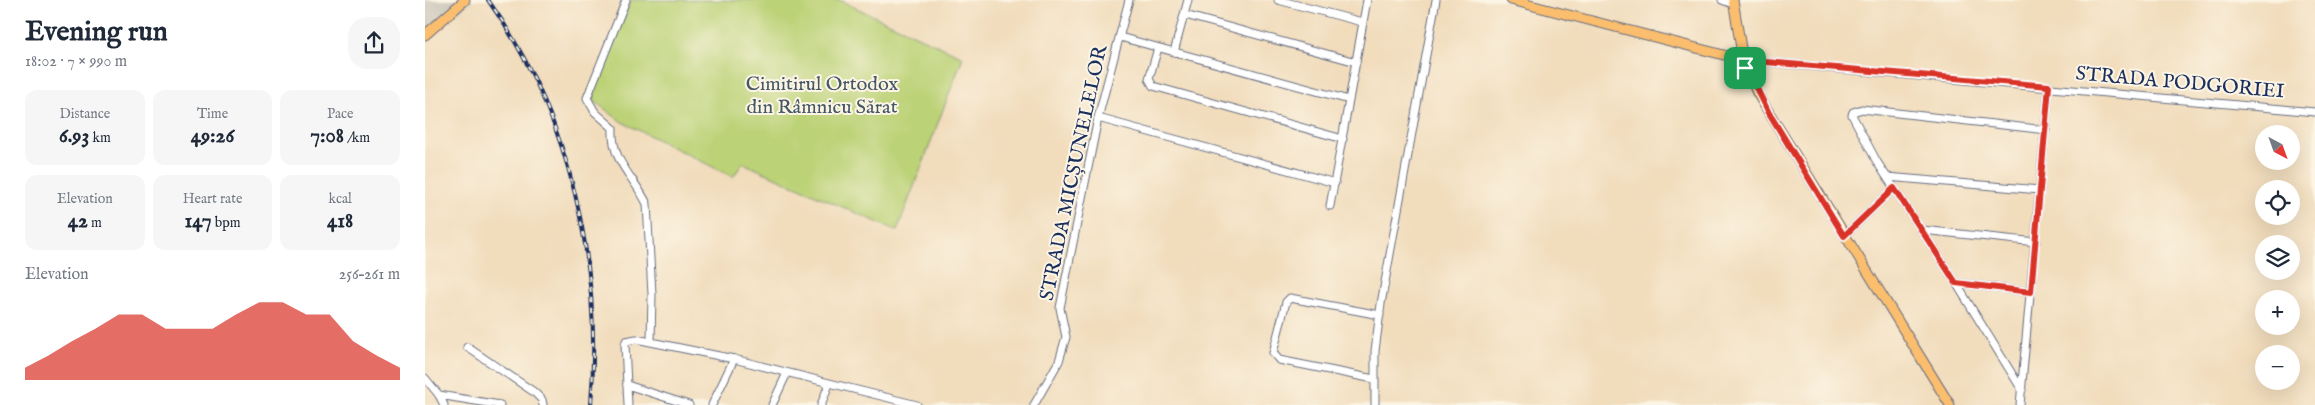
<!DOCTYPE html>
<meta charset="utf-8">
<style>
body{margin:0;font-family:"IM FELL English",serif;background:#f6f6f7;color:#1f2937;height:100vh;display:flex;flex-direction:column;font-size:19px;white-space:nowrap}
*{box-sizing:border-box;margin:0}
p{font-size:16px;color:#747a83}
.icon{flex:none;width:28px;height:28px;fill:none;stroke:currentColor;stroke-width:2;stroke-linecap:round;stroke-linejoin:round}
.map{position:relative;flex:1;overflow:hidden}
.panel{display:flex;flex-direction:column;background:#fff;width:425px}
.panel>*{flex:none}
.needle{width:32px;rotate:139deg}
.buttons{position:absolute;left:1830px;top:125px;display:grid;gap:10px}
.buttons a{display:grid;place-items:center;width:45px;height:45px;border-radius:50%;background:#fff;box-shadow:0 5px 20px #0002;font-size:25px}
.pin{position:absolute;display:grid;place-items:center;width:42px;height:42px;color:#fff;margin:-21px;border-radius:10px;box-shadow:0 2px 8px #0006}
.round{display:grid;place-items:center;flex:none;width:52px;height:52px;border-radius:20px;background:#f6f6f7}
.head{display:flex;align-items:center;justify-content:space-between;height:85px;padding:0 25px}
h1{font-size:28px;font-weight:700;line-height:38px}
.stats{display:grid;grid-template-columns:repeat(3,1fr);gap:8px;height:85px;padding:5px 25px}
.stats div{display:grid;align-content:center;border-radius:12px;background:#f6f6f7;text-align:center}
.stats b{font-size:21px;font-weight:700}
.stats small{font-size:14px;font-weight:400}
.stats p{font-size:14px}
.chart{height:140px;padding:10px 25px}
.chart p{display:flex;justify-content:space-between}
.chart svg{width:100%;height:90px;margin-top:5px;fill:#d93025;opacity:.7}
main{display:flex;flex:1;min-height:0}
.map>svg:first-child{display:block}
.industrial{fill:#c8c4b8}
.green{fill:#bbd276;stroke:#6b806a}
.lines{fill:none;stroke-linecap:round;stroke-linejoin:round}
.minor-casing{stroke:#666c7f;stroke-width:9}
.major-casing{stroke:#666c7f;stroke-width:11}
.minor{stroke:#fff;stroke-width:7}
.major{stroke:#fbbe6e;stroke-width:9}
.rail-casing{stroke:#1b2f5e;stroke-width:4}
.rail{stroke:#fcf5e5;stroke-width:2;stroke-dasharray:5.5;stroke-linecap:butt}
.route-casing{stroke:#fff;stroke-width:10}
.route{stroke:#d93025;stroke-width:6}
.labels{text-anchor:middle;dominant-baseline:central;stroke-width:4;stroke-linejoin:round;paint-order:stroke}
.street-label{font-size:20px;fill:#1b2f5e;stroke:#fcf5e5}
.park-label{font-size:20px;fill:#435864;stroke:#fcf5e5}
</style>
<main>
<section class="panel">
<div class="head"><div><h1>Evening run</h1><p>18:02 · 7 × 990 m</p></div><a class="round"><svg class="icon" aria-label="share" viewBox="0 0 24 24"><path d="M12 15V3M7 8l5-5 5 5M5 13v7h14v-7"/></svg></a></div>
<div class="stats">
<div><p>Distance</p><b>6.93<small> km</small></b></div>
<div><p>Time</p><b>49:26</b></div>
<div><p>Pace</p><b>7:08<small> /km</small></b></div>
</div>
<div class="stats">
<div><p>Elevation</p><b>42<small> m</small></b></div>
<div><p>Heart rate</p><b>147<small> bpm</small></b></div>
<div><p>kcal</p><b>418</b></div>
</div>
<div class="chart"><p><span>Elevation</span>256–261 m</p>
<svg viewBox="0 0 160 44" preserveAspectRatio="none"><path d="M0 44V38L10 32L20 25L30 19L40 12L50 12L60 19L70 19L80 19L90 12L100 6L110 6L120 12L130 12L140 25L150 32L160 38V44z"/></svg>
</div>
</section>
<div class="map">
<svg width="1890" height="405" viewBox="0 0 1890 405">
<rect width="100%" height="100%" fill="#fcf5e5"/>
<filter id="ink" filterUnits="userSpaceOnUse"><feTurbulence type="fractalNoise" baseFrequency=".02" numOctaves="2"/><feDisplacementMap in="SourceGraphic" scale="10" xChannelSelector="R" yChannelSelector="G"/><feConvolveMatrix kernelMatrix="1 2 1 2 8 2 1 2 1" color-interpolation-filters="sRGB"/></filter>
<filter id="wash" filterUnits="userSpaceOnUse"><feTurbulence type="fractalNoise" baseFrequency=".0096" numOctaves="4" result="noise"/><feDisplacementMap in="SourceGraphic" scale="20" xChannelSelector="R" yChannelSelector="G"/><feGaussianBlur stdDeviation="1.12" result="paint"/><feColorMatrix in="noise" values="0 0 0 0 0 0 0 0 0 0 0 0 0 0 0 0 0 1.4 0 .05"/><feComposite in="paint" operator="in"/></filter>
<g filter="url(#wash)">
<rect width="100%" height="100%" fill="#f1dcbb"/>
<path class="industrial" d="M0,0h48l-48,41z"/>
<path class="green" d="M206,0h208l124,57 -66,174 -154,-68 -10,14 -111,-55 -28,-21v-8z"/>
</g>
<g filter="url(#ink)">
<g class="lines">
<g class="minor-casing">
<g id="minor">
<path d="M201,0l-39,98 8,14 18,16c-2,34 21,48 34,76l5,90 -1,47"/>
<path d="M853,0l84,22"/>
<path d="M1297,0l11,4"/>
<path d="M760,15l171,47"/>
<path d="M695,37l229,63"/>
<path d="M733,48l-9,31 4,7 190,53"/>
<path d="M749,52l14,-52"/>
<path d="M1318,60l572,52"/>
<path d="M673,118l237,65"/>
<path d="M1462,177l153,13"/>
<path d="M905,206l37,-206"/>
<path d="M1497,230l114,12"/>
<path d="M1419,236l50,-48"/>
<path d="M1531,283l75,9"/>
<path d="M42,347l67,45 8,8 1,5"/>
<path d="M0,378l14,17 5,10"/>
<path d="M949,379l-95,-19 -6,-7 13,-51 4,-4 90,17"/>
<path d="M202,385l62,20"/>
<path d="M1597,390l-66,-107 -79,-121 -25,-47 1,-3 9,-3 184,21"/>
<path d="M14,395l61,10"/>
<path d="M203,405l-3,-60 1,-4 10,-2 98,20 183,46"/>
<path d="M287,405l22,-46"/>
<path d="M347,405l15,-32"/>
<path d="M396,405l8,-21"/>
<path d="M609,405l25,-44 7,-24 -6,-29 38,-190 31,-118"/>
<path d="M950,405v-54l6,-47 55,-304"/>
<path d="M1595,405l29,-319"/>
</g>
</g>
<g class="major-casing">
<g id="major">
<path d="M1086,0l232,60"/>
<path d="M1308,0l10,60 14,33 193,312"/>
<path d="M0,35l40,-35"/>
</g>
</g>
<use href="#minor" class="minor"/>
<use href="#major" class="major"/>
<g class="rail-casing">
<path id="rail" d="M63,0c83,116 114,264 103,405"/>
</g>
<use href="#rail" class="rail"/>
</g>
</g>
<g class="lines" filter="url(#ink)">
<g class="route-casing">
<path id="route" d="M1318,60l306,26 -18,206 -75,-9 -62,-95 -50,48 -75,-123z"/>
</g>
<use href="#route" class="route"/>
</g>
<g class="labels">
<g class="street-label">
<text transform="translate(1755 83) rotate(5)">STRADA PODGORIEI</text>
<text transform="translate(649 173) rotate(-78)">STRADA MICȘUNELELOR</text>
</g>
<g class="park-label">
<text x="397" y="84">Cimitirul Ortodox<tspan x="397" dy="23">din Râmnicu Sărat</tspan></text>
</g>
</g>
</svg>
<div class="buttons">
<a><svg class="needle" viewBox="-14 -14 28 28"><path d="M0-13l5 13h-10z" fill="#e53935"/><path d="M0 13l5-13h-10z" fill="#747a83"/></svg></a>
<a><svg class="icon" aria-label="locate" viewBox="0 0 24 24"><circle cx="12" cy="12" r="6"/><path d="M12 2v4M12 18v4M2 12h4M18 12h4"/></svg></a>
<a><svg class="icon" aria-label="layers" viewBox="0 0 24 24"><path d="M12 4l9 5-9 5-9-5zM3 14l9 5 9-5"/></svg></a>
<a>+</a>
<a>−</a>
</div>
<div class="pin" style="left:1320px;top:68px;background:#1e9e55"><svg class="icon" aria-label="arrive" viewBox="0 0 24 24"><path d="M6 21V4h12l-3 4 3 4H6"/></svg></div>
</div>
</main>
